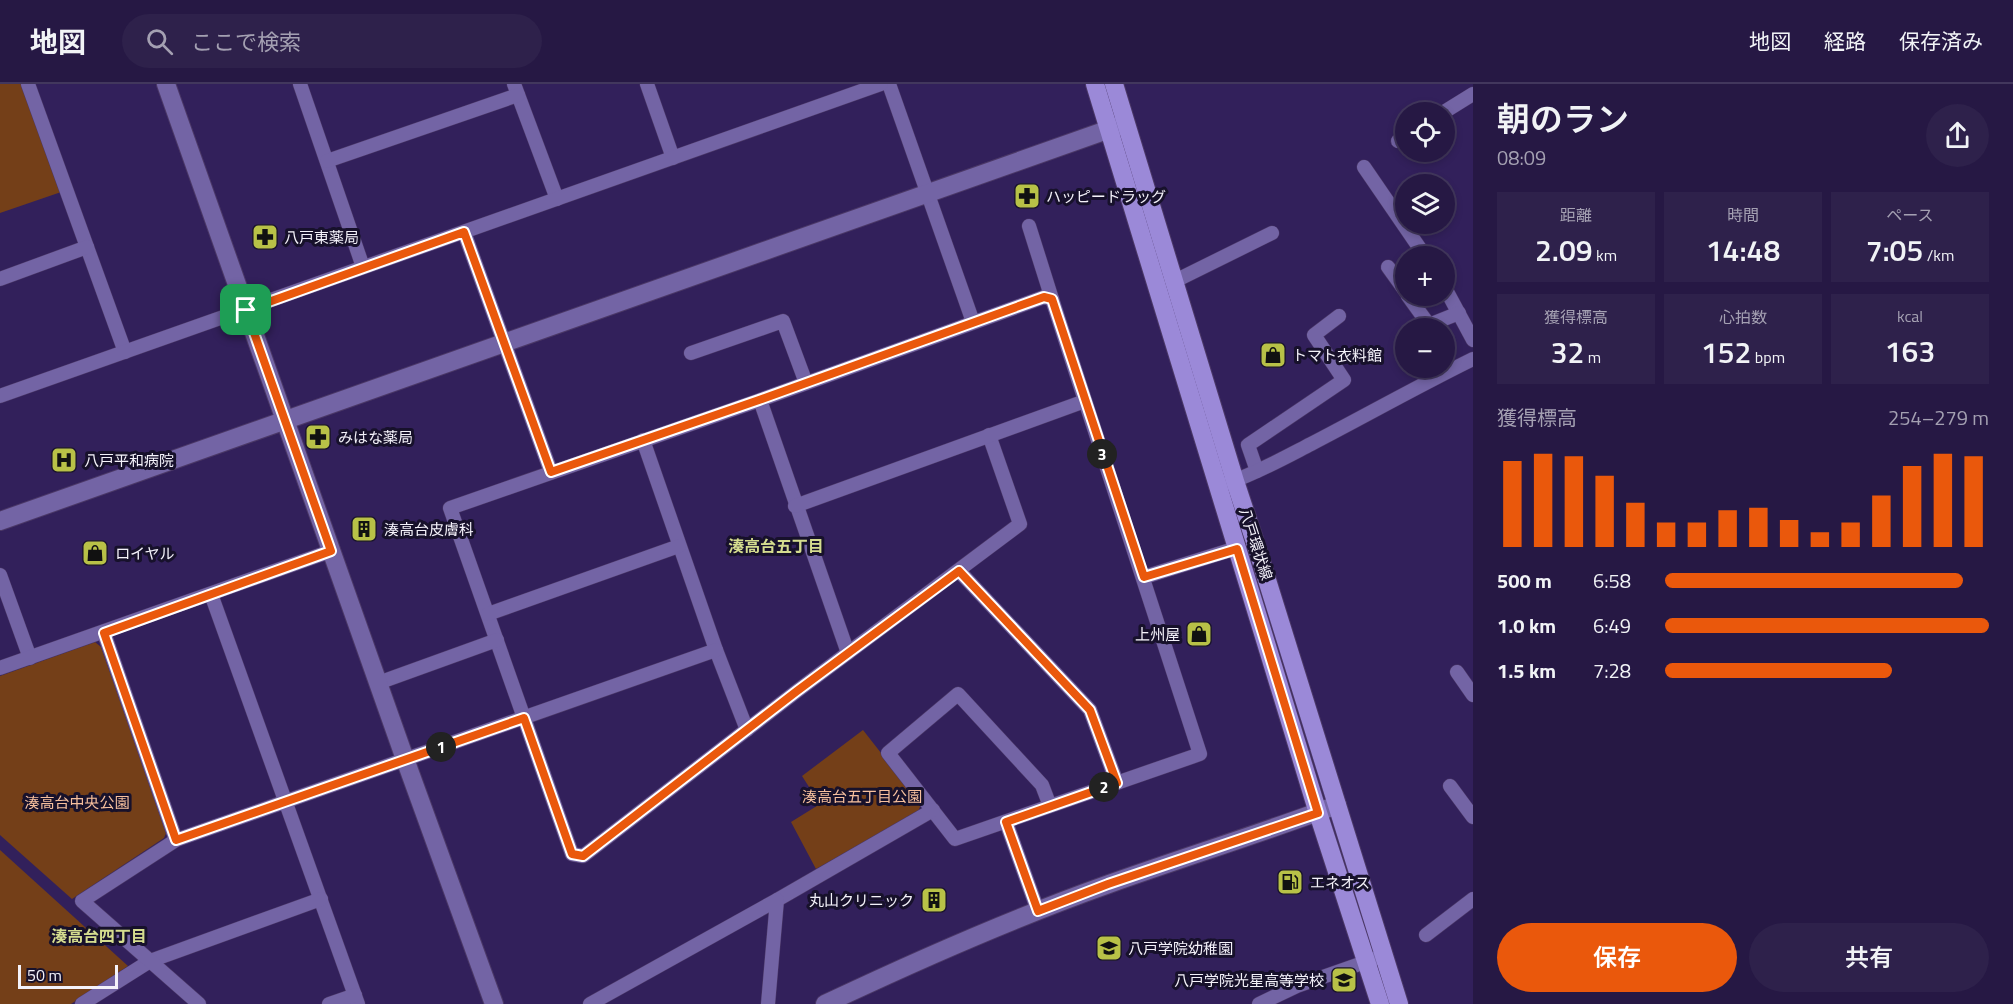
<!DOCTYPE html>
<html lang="ja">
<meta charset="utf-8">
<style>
body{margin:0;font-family:"Titillium Web","Noto Sans JP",sans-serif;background:#2e214b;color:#f1f3f6;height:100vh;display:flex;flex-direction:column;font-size:22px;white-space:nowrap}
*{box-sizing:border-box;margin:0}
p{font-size:20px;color:#a4a0b2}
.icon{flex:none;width:33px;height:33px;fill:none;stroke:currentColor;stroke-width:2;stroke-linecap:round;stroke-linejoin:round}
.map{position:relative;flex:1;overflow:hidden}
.details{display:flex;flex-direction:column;background:#261844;width:540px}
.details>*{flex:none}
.controls{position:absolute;left:1395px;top:18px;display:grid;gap:12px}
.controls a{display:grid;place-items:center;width:60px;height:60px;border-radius:50%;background:#261844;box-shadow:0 3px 9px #0003,0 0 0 2px #42375d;font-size:30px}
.scale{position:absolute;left:18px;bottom:15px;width:100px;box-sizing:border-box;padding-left:6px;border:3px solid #f4f2fa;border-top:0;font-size:16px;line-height:21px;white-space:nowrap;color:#f4f2fa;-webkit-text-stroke:4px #17112b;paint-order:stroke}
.pin{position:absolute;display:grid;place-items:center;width:51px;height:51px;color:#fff;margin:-26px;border-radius:12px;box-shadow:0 3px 9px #0006}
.km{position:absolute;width:30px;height:30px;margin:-15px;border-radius:50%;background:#222;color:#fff;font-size:16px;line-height:30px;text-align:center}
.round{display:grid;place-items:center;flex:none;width:63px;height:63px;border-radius:32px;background:#2e214b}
.head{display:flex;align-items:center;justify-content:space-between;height:102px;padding:0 24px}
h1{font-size:33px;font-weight:600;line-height:45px}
.metrics{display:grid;grid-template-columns:repeat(3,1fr);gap:9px;height:102px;padding:6px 24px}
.metrics div{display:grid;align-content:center;border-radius:0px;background:#2e214b;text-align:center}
.metrics b{font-size:30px;font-weight:600}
.metrics small{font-size:16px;font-weight:400}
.metrics p{font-size:16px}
.chart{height:168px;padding:12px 24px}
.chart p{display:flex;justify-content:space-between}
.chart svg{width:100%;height:108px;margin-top:6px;stroke:#ea580c;stroke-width:6}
.cta{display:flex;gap:12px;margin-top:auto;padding:12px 24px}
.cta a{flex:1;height:69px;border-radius:36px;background:#ea580c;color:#fff;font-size:24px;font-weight:600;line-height:69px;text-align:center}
.cta a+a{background:#2e214b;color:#f1f3f6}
ul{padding:0 24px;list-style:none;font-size:20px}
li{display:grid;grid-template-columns:96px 72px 1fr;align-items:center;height:45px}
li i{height:15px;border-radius:8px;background:#ea580c}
header{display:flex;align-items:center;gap:36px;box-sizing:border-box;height:84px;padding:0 30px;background:#261844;border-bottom:2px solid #42375d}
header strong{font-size:28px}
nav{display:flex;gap:33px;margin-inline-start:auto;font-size:21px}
.search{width:420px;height:54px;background:#2e214b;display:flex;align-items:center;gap:15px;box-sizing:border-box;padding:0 21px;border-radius:33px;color:#a4a0b2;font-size:22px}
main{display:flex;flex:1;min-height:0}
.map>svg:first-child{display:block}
.green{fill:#743f18}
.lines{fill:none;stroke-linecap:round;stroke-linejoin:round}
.street-casing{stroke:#4b3867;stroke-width:15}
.secondary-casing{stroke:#4b3867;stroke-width:20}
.primary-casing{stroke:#4b3867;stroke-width:20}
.street{stroke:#7364a5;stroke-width:14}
.secondary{stroke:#7364a5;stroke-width:18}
.primary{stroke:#9b89d8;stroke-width:18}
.route-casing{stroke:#fff;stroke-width:12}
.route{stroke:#ea580c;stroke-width:8}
.labels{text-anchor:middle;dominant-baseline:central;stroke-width:6;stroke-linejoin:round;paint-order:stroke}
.poi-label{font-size:15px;fill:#f4f2fa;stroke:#17112b;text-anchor:start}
.street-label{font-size:15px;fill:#f4f2fa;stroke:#17112b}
.park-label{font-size:15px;fill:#f7c09e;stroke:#17112b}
.neighbourhood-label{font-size:16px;font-weight:bold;fill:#d5dd8f;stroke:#17112b}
</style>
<header>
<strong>地図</strong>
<div class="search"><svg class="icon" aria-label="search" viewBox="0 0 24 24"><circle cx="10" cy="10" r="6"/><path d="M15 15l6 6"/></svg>ここで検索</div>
<nav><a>地図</a><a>経路</a><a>保存済み</a></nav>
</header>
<main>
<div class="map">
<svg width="1473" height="920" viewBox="0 0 1473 920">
<rect width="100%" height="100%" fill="#32205b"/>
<g class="green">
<path d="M0,0h28l39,106 -67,23z"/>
<path d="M95,558l6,5 66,184 -3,7 -92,61 -72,-64v-159z"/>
<path d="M863,646l58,74 -3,8 -102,57 -25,-47 29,-18 -18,-28z"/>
<path d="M0,766l128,116 -57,38h-71z"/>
</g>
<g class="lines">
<g class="street-casing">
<g id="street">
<path d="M28,0l97,268"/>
<path d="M300,0l63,183"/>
<path d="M514,0l43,115"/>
<path d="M647,0l26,74"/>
<path d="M889,0l84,238"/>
<path d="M1444,28l29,-18"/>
<path d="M1398,57l8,-4"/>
<path d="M327,77l191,-66"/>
<path d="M1364,83l61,89"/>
<path d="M1029,142l23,73"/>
<path d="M464,148l87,240"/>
<path d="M1388,183l18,25"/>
<path d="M0,195l87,-32"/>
<path d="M1174,196l9,-3 89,-44"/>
<path d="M1444,202l29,54"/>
<path d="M1408,212l21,29 30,-12"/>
<path d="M691,269l92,-32 23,62"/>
<path d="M0,312l881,-312"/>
<path d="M760,316l88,253"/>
<path d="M989,351l31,89 -223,167 -214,165 -11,-2 -122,-346 310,-108 284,-103 8,2 148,455 -245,85 -67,-86 70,-59 84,91 8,21"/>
<path d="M643,356l73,210 31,80"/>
<path d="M1257,387l-9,-26 96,-65 -30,-45 25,-19"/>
<path d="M1228,399c29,-10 56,-25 83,-39 54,-28 107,-58 162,-85"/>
<path d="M795,422l290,-105"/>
<path d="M959,487l131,139 27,73"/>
<path d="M0,491l30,83"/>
<path d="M1144,493l93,-29"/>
<path d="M211,510l147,410"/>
<path d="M488,530l191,-68"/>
<path d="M104,549l72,207"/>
<path d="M0,584l331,-117"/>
<path d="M1457,588l16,23"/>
<path d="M378,599l119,-43"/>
<path d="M1450,702l23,31"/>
<path d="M1006,738l32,89"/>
<path d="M777,816l156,-90"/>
<path d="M1426,851l47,-36"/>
<path d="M82,920l68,-43 171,-62"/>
<path d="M199,920l-117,-103 94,-61 540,-190"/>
<path d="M329,920l26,-9"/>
<path d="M590,920l187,-104 -9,104"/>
<path d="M1259,920l38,-18 77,-27"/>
</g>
</g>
<g class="secondary-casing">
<g id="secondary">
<path d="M166,0l239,675 89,245"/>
<path d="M0,437l1124,-397"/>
<path d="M825,920c93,-44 188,-86 284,-120 76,-27 153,-51 228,-79"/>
</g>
</g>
<g class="primary-casing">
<g id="primary">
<path d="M1095,0l223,729 62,191"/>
<path d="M1114,0l121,397 23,70 141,453"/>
</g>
</g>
<use href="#street" class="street"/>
<use href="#secondary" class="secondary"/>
<use href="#primary" class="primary"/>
</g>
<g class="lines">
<g class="route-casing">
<path id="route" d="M464,148l87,240 208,-72 285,-103 8,2 92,278 93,-28 81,264 -210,71 -70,27 -32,-89 111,-39 -27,-73 -131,-139 -162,120 -214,165 -11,-2 -48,-136 -348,122 -72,-207 227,-82 -85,-241z"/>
</g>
<use href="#route" class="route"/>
</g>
<defs>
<g id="pharmacy-square" transform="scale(1.35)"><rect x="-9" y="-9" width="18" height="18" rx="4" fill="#b8c147" stroke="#17112b"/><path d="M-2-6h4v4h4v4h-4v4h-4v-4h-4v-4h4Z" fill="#111"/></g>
<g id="shop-square" transform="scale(1.35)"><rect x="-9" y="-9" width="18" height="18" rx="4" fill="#b8c147" stroke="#17112b"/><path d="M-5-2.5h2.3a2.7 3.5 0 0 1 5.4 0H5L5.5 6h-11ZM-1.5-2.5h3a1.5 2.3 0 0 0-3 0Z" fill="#111"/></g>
<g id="hospital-square" transform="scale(1.35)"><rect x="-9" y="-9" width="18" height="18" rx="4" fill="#b8c147" stroke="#17112b"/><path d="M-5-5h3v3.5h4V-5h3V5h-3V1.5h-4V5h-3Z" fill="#111"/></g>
<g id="building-square" transform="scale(1.35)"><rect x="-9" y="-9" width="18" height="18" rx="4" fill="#b8c147" stroke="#17112b"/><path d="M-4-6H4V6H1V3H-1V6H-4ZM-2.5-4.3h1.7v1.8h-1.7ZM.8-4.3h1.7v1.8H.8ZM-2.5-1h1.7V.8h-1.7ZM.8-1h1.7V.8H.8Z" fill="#111"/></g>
<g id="fuel-square" transform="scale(1.35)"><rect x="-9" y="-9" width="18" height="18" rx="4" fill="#b8c147" stroke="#17112b"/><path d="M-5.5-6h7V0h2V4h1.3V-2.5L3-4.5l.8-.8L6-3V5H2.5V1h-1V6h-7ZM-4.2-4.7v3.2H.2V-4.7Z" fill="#111"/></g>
<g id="school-square" transform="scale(1.35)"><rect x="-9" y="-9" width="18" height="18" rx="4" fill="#b8c147" stroke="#17112b"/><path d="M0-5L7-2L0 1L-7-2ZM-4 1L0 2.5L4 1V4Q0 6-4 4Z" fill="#111"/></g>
</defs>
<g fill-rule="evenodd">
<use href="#pharmacy-square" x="1027" y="112"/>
<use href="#pharmacy-square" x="265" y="153"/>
<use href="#shop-square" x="1273" y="271"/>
<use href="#pharmacy-square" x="318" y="353"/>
<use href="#hospital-square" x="64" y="376"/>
<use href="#building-square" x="364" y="445"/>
<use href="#shop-square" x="95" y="469"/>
<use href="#shop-square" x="1199" y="550"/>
<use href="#fuel-square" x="1290" y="798"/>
<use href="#building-square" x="934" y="816"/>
<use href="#school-square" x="1109" y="864"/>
<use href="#school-square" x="1344" y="896"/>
</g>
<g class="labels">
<g class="poi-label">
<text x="1046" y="112">ハッピードラッグ</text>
<text x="284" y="153">八戸東薬局</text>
<text x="1292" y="271">トマト衣料館</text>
<text x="338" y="353">みはな薬局</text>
<text x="84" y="376">八戸平和病院</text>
<text x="384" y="445">湊高台皮膚科</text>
<text x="115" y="469">ロイヤル</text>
<text x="1180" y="550" text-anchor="end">上州屋</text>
<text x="1310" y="798">エネオス</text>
<text x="914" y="816" text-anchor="end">丸山クリニック</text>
<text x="1128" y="864">八戸学院幼稚園</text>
<text x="1324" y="896" text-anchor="end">八戸学院光星高等学校</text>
</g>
<g class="street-label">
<text transform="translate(1256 460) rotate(72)">八戸環状線</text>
</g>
<g class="park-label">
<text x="862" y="712">湊高台五丁目公園</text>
<text x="77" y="718">湊高台中央公園</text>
</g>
<g class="neighbourhood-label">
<text x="776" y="462">湊高台五丁目</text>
<text x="99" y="852">湊高台四丁目</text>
</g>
</g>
</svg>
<div class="controls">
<a><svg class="icon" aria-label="locate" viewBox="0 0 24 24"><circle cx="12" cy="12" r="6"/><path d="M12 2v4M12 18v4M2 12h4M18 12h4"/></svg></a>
<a><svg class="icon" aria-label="layers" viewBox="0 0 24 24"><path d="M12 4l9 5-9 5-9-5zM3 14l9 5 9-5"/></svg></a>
<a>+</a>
<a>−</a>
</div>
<div class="scale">50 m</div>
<div class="pin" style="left:246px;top:226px;background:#1e9e55"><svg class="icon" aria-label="arrive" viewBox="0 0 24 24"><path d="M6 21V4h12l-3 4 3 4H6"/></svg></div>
<b class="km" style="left:441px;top:663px">1</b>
<b class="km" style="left:1104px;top:703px">2</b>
<b class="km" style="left:1102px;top:370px">3</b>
</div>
<section class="details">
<div class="head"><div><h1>朝のラン</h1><p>08:09</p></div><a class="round"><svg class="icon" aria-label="share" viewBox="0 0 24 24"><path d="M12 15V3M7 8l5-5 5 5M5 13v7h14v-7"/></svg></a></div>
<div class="metrics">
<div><p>距離</p><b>2.09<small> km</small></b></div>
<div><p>時間</p><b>14:48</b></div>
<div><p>ペース</p><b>7:05<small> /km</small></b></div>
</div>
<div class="metrics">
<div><p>獲得標高</p><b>32<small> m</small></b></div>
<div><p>心拍数</p><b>152<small> bpm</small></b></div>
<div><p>kcal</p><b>163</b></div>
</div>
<div class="chart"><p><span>獲得標高</span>254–279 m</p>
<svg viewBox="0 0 160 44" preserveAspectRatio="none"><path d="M5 44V9M15 44V6M25 44V7M35 44V15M45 44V26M55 44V34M65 44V34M75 44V29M85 44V28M95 44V33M105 44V38M115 44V34M125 44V23M135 44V11M145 44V6M155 44V7"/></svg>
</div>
<ul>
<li><b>500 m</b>6:58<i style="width:92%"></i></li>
<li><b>1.0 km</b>6:49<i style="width:100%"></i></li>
<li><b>1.5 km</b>7:28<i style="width:70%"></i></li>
</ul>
<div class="cta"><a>保存</a><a>共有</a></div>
</section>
</main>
